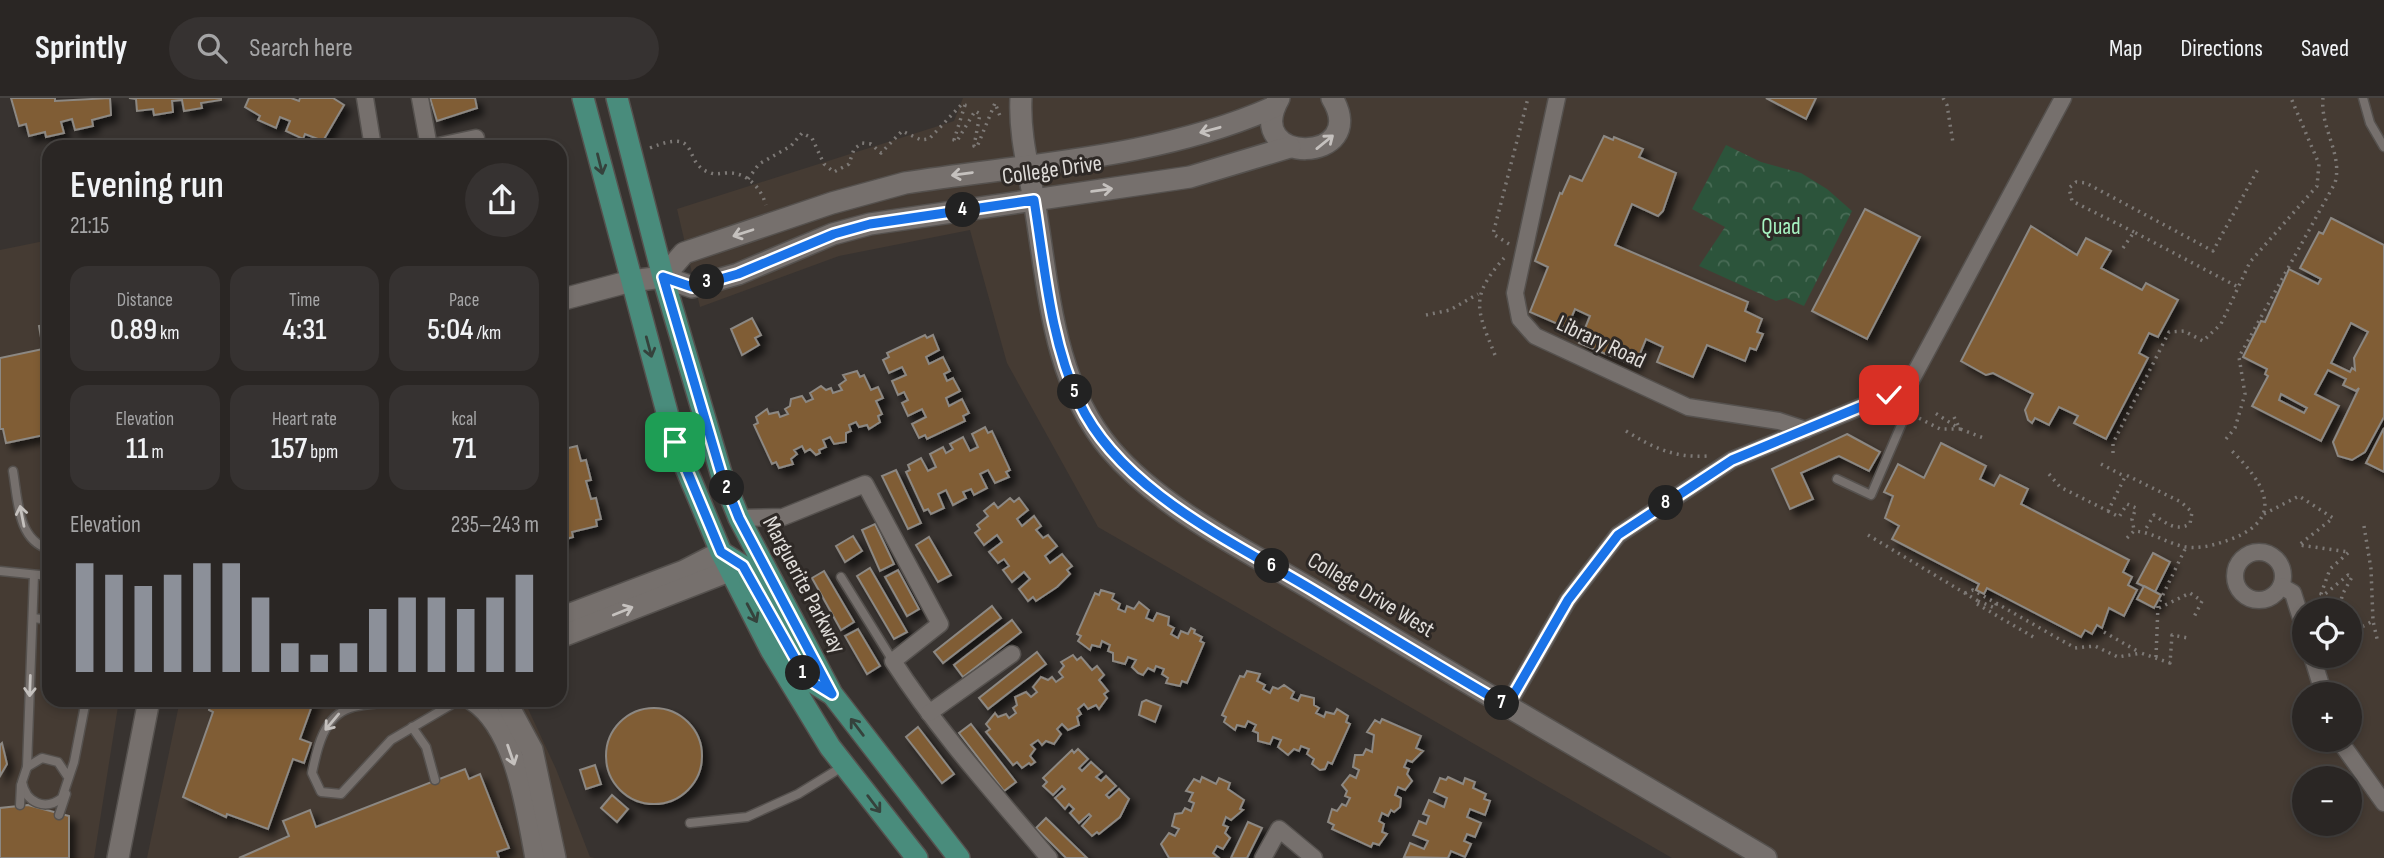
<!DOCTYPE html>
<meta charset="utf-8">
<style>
body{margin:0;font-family:"Sofia Sans Condensed",sans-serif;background:#363231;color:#f1f3f6;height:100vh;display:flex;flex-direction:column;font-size:26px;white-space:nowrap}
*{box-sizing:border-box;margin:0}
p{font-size:23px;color:#a5a5a6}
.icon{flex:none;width:38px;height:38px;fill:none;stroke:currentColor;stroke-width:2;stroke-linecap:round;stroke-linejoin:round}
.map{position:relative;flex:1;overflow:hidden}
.sheet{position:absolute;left:42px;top:42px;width:525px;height:567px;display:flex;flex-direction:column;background:#2a2624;border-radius:21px;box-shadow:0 4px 10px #0003,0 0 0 2px #464341}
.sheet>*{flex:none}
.tools{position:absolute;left:2292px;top:500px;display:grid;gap:14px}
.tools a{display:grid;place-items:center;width:70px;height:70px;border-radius:50%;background:#2a2624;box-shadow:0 4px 10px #0003,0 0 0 2px #464341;font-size:35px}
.pin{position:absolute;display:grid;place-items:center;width:60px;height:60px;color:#fff;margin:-30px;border-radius:14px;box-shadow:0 4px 10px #0006}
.km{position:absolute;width:35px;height:35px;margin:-18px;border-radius:50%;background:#222;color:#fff;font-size:19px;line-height:35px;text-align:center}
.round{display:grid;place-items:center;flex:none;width:74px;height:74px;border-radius:37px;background:#363231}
.overview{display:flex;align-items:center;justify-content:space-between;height:119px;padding:0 28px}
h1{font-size:38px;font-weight:600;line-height:52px}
.metrics{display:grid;grid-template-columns:repeat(3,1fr);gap:10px;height:119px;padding:7px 28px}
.metrics div{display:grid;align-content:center;border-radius:18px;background:#363231;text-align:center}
.metrics b{font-size:30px;font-weight:600}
.metrics small{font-size:19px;font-weight:400}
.metrics p{font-size:19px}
.chart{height:196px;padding:14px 28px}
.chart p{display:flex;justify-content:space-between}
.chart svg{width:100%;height:126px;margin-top:7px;stroke:#8c9099;stroke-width:6}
header{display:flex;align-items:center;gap:42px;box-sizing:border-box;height:98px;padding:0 35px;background:#2a2624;border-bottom:2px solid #464341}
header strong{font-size:33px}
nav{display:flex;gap:38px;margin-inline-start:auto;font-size:24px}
.search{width:490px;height:63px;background:#363231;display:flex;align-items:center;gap:18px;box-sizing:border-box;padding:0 24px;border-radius:38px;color:#a5a5a6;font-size:26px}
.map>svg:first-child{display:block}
.built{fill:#453b33;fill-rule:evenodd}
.park{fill:url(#park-crowns)}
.building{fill:#805d35;stroke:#8c8883;stroke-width:2;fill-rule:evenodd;filter:url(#shadow)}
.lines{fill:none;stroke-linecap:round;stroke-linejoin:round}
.lane-casing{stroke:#55514e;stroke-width:11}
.street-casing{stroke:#55514e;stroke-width:19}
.secondary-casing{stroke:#55514e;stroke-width:24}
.primary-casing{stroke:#55514e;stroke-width:24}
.path{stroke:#7d7976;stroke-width:3.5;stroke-dasharray:2 5;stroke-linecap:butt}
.lane{stroke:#76706d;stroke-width:8}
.street{stroke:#76706d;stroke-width:16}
.secondary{stroke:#76706d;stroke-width:21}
.primary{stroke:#498c7c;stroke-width:21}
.oneway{stroke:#c5c1be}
.oneway2{stroke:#35423c}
.route-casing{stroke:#fff;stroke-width:14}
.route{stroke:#1a73e8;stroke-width:9}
.labels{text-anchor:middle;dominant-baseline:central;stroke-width:6;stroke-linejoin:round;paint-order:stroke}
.street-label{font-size:23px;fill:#dfdcd9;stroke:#2e2926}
.park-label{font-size:23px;fill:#a7f4c2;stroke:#2e2926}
</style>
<header>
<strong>Sprintly</strong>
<div class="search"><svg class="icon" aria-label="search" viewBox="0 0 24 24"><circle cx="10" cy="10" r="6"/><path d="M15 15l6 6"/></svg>Search here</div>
<nav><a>Map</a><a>Directions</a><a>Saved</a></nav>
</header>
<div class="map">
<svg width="2384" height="760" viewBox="0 0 2384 760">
<defs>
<pattern id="park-crowns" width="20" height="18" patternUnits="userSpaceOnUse" patternTransform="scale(1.75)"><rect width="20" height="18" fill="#2c543b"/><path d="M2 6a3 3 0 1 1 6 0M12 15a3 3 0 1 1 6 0" fill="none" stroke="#4a6c57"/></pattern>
<filter id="shadow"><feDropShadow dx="6" dy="6" stdDeviation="3.5" flood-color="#0009"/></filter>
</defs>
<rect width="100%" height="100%" fill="#383330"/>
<g class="built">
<path d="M963,0h1421v760h-712l-574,-331 -91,-164 -37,-133 -131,26 -139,51 -23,-98 277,-88zM2305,513h45v45h-45zM2305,597h45v45h-45zM2305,681h45v45h-45z"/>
<path d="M49,142v460h70l-25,158h-94v-608z"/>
<path d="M180,602h344l32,69 34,88 5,1h-448z"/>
</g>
<path class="park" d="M1726,47l35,17 40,11 26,16 25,22 -48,95 -18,-8 -10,3 -77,-35 26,-39 -33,-18z"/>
<g class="building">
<path d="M11,0h44v3l55,-3 1,17 -19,5 1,6 -18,4 -3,-11 -11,3 3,11 -18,4 -1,-5 -16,4 -3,-12 -7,2z"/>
<path d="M129,0h92v2l-20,3 1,5 -18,3 -2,-11 -10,1 1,11 -19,3 -1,-6 -16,2 -1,-12z"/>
<path d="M249,0h42l8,3 1,-3h33l11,7 -21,36 -18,-7 -2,5 -17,-8 4,-10 -10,-4 -4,11 -18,-8 2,-4 -15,-9z"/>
<path d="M430,0h45l2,10 -40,13z"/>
<path d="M1766,0h50l-10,21z"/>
<path d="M1604,38l9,4 1,-3 29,12 -4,8 37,16 -13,38 -5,5 -26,-12 -17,41 133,57 -3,9 17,8 -5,13 6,2 -7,16 -6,-2 -5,13 -38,-16 -14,32 -36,-15 6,-15 -17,-8 -11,27 -56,-23 11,-27 -15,-7 -8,19 -37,-16 18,-45 -13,-6 25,-68 2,1 8,-18 12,5z"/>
<path d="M1865,111l55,28 -53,102 -55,-28z"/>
<path d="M2331,120l53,27v172l-19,35 -13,8 -14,-4 -5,-14 26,-54 -3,3 -13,-6 3,-6 -18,-9 -13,24 24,12 -18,35 -69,-35 16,-30 -3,-2 2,-5 -24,-12 18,-36 4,1 24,-53 29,15 3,-5 -21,-11 19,-36 4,2zM2351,225l17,9 -14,26 1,12 -3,-2 -2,4 -19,-9zM2281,296l26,14 -3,5 -25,-13z"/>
<path d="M2031,128l46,29 9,-17 25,13 -10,17 41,22 4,-7 32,17 -20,37 -9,-4 -10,20 9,5 -42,81 -32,-16 4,-7 -19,-9 -10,18 -14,-7 -3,5 -4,-3 -3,-10 8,-16 -40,-21 -7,2 -25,-14z"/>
<path d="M752,220l9,17 -6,3 4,7 -17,10 -11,-26z"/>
<path d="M49,226v110l-43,9 -3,-14h-3v-71l43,-9 -4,-23z"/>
<path d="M925,237l2,3 6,-3 6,15 -13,7 3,7 14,-7 7,14 -6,3 3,7 6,-3 7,13 -14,7 3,8 13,-7 7,14 -6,3 2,5 -38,18 -2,-4 -6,3 -7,-14 14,-7 -4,-8 -14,7 -6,-13 6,-3 -4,-8 -6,3 -6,-14 14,-6 -4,-8 -13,6 -6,-13 6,-3 -2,-4z"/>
<path d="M857,273l3,6 4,-2 7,15 7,-3 5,11 -7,3 6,13 -4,2 2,6 -11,7 -2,-4 -8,2 -3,-5 -7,3 2,6 -5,2v9l-12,2 -4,-7 -7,3 3,7 -7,3 1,3 -4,2 -6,-6 -5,3 -3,-6 -8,4 3,4 -6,5 2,5 -14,4 -3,-6 -4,2 -18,-39 4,-2 -2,-6 11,-8 2,5 9,-2 2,5 8,-3 -3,-5 5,-3 1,-7 11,-3 4,6 7,-3 -3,-6 11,-7 5,4 5,-2 2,5 9,-3 -3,-5 7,-5 -3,-5z"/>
<path d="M985,329l3,6 4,-2 18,39 -4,2 3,5 -14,6 -7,-13 -8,4 7,14 -13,7 -3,-6 -8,3 3,6 -13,7 -7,-15 -8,4 6,14 -13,6 -3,-5 -4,2 -18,-39 4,-2 -2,-5 13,-7 7,13 8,-4 -6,-13 13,-7 3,6 7,-4 -3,-5 13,-7 7,14 8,-4 -6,-13z"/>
<path d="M2384,330v44l-18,-9z"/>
<path d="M1847,336l33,18 -11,19 -30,-15 -38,17 12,26 -23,10 -18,-40z"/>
<path d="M1941,345l45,23 -6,13 14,7 6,-11 28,14 -7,15 108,56 -6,12 9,5 -4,8 9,5 -13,26 -15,-8 -7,20 -5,-3 -5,9 -7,-4 -4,7 -94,-49 -3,6 -8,-4 3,-6 -87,-45 7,-13 -14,-8 8,-22 -9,-4 14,-28 26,14z"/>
<path d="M577,348l4,15 5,-1 5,20 -5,1 5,18 5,-1 5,21 -5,1 1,6 -25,6 1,5 -13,4v-91z"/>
<path d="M896,372l25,53 -13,6 -26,-53z"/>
<path d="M1010,400l4,4 5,-4 9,12 -11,9 5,7 12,-10 7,10 -5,4 7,8 5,-3 9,11 -12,10 5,7 12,-9 10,12 -5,4 3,4 -13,13 -21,14 -3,-4 -5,4 -9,-12 11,-10 -6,-7 -12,10 -9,-12 6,-4 -5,-7 -6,4 -9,-11 13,-10 -5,-7 -13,10 -9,-12 5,-4 -3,-4 11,-9 -4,-5 10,-8 4,5z"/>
<path d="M875,426l19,40 -14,7 -18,-41z"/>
<path d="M853,438l9,15 -17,11 -9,-16z"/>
<path d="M929,439l22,38 -13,7 -22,-37z"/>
<path d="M2153,455l17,9 -15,30 -18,-9z"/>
<path d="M870,470l37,64 -13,7 -37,-63z"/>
<path d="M898,472l21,39 -12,7 -22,-39z"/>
<path d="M824,473l30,51 -13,8 -29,-52z"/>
<path d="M2144,488l17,9 -7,13 -17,-9z"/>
<path d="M1101,492l13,4 -2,5 8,5 -2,5 7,3 2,-6 7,3 5,-7 10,8 -3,8 7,3 4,-8 12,4 -1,8 6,3 -3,6 7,4 3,-7 7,3 3,-6 4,2 -1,3 8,4 -2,4 4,2 -17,40 -5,-2 -2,5 -14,-3 2,-5 -6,-4 2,-5 -8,-3 -2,5 -6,-3 -5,7 -5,-2 -6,-6 4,-7 -8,-3 -3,7 -12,-3v-8l-5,-2 2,-6 -8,-4 -2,6 -8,-2 -2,5 -12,-9 3,-5 -4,-2 18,-41 4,2z"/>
<path d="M992,508l9,12 -58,45 -9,-11z"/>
<path d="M1012,522l9,12 -58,45 -9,-12z"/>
<path d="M858,531l22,37 -13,8 -22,-38z"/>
<path d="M1037,554l9,12 -58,45 -9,-11z"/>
<path d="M1073,557l4,5 4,-3 11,13 5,-4 7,9 -5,5 9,11 -4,3 3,4 -8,11 -3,-4 -8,4 -4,-5 -6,5 3,5 -4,3 2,8 -11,5 -6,-6 -5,5 4,5 -7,10 -8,-3 -4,4 -4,-5 -7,5 4,4 -5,7 5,6 -4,3 -2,-2 -7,5 -5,-6 -4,3 -27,-33 4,-3 -4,-5 9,-11 3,4 8,-3 3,4 7,-5 -3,-5 4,-3 -2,-8 11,-5 5,5 6,-5 -4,-5 8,-10 7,3 4,-3 4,5 7,-5 -4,-5 5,-6 -3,-4z"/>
<path d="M1247,573l13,3 -3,7 8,4 -2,4 7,4 3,-6 5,2 6,-4 10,7 -3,6 7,3 3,-6 13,3v7l5,3 -3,5 8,4 2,-5 8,2 3,-5 11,7 -2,6 4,2 -18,40 -4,-2 -3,7 -5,1 -8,-6 2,-5 -7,-5 2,-5 -8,-3 -2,5 -5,-2 -6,6 -10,-8 3,-7 -8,-3 -3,7 -12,-3v-8l-5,-2 3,-6 -8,-4 -3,6 -8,-2 -2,5 -11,-8 2,-5 -4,-2 18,-39 4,1z"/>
<path d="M211,602h103l-14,39 11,4 -7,20 -11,-4 -25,70 -41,-15 -1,3 -43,-20 30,-85 -4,-2z"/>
<path d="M1146,602l15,6 -6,16 -16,-7 3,-13z"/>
<circle cx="654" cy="658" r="48"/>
<path d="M1382,621l39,17 -5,12 7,3 -11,11 -5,-2 -3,7 5,2 -2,5 5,7 -7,9 -7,-3 -3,8 6,3 -1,9 -6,5 -3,-2 -3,6 -6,-3 -3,8 5,3 -2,8 5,2 -8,11 -6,-2 -2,4 -39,-18 2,-4 -6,-3 4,-13 5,2 5,-7 4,2 4,-8 -5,-2 2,-5 -5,-6 8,-10 6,3 3,-8 -6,-3 2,-12h8l3,-6 6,3 2,-17 -7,-3 8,-12 5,3z"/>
<path d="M971,626l45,58 -12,9 -45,-58z"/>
<path d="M918,629l36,47 -12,9 -36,-46z"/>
<path d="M2,645l5,21 -7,12v-31z"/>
<path d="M1078,651l10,10 -9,9 3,3 9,-9 11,10 -6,5 5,4 5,-5 10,10 -10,9 3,3 10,-9 10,10 -9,18 -21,17 -2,-2 -5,4 -10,-10 9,-10 -2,-2 -10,9 -9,-10 4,-4 -5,-5 -4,5 -10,-11 10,-9 -3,-3 -9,9 -10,-9 4,-4 -4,-4 29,-28 2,3z"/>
<path d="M595,667l6,19 -15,5 -6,-19z"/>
<path d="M465,671l4,10 11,-5 29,74 -12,4 2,6h-260l50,-22 -6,-15 27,-11 6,17z"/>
<path d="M1202,679l14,7 3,-6 11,5 -2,6 16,11 -4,9 3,1 -12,10 -5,-3 -3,8 5,2 -3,6 5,5 -7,11 -6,-3 -4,7 6,5h-50l-8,-14 8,-11 6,3 4,-7 -7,-3 3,-12 7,-1 3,-5 6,3 3,-8 -5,-2 4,-8 -7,-2 8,-12 6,3z"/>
<path d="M1448,679l15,7 2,-6 10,4 -2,6 13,6 -2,5 6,2 -5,14 -15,-6 -3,8 14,6 -6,14 -8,-3 -3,7 7,3 -6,13 -14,-6 -3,7 -44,-1 6,-14 14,6 4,-8 -15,-6 6,-14 7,3 3,-8 -6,-2 6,-14 15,7 3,-9 -13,-6 6,-14 6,2z"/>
<path d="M612,697l16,14 -11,13 -16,-14z"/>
<path d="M28,707l41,11v42h-69v-50z"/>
<path d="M1046,720l41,40h-21l-30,-30z"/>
<path d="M1248,724l14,6 -15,30h-16z"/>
</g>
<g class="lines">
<g class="lane-casing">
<g id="lane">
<path d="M2363,0l7,25 14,24"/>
<path d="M13,373c5,28 4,69 36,78"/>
<path d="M1837,381l34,16 31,-72 -13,-28"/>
<path d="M0,473l49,5"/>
<path d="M841,479l52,84"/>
<path d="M33,520l16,2"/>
<path d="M394,602c-15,5 -31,3 -44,8 -27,9 -33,41 -38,65l9,19 20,2 50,-54 68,-40"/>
<path d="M412,629l14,20 9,33"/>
<path d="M27,669l7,-192"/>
<path d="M68,679l-10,-15 -16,-4 -15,9 -5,15c4,21 23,29 40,16l12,-36 12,-62"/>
<path d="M20,707l1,-20"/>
<path d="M59,717l7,-21"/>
<path d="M690,725l57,-6 51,-23 44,-27"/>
</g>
</g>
<g class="street-casing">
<g id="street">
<path d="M365,0l8,49"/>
<path d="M420,0l9,49"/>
<path d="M1557,0l-42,195 5,26 15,17 153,71 91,14 27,9"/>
<path d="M434,49l42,-9"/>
<path d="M739,420l44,-1 82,-33 75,140 -47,37c45,70 102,133 156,197"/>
<circle cx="2259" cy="478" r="24"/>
<path d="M2281,488l12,7 12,38"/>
<path d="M2312,558l12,39"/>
<path d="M1507,608l61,-106 50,-65 114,-75 175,-72 156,-290"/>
<path d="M929,615l83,-59"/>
<path d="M2339,642l45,63"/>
<path d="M1263,760l16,-29 35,29"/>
</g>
</g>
<g class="secondary-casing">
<g id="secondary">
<path d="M1021,0c-2,37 8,72 14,108 14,84 18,175 75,243 53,62 142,104 211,146 148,90 297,175 445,263"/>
<path d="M1279,0c-39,69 93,66 53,0"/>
<path d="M663,179l21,-24 148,-50 73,-20c123,-19 254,-25 369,-76"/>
<path d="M560,202l71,-19 32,-4 29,10 46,-13 95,-40 37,-10 320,-47 100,-30"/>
<path d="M560,520l124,-47 37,-19"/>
<path d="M560,539l169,-66"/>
<path d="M473,602c43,28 54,110 63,158"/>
<path d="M505,602l27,50 23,108"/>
<path d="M118,760l31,-158"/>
</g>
</g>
<g class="primary-casing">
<g id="primary">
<path d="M583,0l92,344 46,110 50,98 59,97 87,111"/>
<path d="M617,0l46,179 58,196 18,45 93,176 127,164"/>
<path d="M721,454l22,14 63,112 24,15"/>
</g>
</g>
<g class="path">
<path d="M1943,0l4,7 6,38"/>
<path d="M650,50c54,-22 30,16 61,25 5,2 10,0 16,0 20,-1 34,15 39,32"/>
<path d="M748,81l11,-15 32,-18 11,-13 10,5 12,26 10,8 15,-8 5,-15 8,-6 9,1 10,9 21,-22 19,9 8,-1 33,-35 3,1 -11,35 3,1 18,-30 5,3 -6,32 3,1 18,-44 5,13"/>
<path d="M2134,134l-62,-31 -3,-13 7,-6 10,1 127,68 45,-82"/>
<path d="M1509,146l-16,-10 35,-136"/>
<path d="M2123,150l11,-16 104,55"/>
<path d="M1426,217l24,-5 28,-16"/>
<path d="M1495,257c-19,-47 -25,-58 9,-97"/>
<path d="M1913,317l27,14h20l-28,-18"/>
<path d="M1954,319l6,12 26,10"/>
<path d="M1626,333c27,17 49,27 81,25"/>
<path d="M2226,341l9,-11 10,-34 -6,-37 96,-174c8,-29 -15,-55 -12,-85"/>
<path d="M2113,355v-10l56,-111 15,-1 19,10 18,-17 29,-62 67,-76 2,-22 -28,-66"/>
<path d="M2101,366l23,12"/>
<path d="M2049,376l11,13 48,24 18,-36 55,27 11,10 -2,12c-14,8 -24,-1 -36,-9l-10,17"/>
<path d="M2108,413l11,6 8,-13 9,4 -4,11 2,11"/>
<path d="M2264,416l35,-18 34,22 -34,27 50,7 -19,17 -9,25 3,1 24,-20 4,2 -10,18 -2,16"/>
<path d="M2364,428l7,43 2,52"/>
<path d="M1868,437l110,66"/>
<path d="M2127,440l7,-7c19,1 34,13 52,16 17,2 32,-3 48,-9 53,-22 28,-57 -2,-87"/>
<path d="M1965,495l8,-3 102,58 20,-2 23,11 23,-4 29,10 2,-28 16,3"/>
<path d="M1978,503l17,7 2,-6"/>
<path d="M1977,506l58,34"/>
<path d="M2159,510l31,-15 12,8 -9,18"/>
<path d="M2104,534l35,20"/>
<path d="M2350,535l23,-12 5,22"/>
<path d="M2156,559l2,-52 28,-58"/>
</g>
<use href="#lane" class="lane"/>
<use href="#street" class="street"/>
<use href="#secondary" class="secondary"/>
<use href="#primary" class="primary"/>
</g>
<defs><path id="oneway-shaft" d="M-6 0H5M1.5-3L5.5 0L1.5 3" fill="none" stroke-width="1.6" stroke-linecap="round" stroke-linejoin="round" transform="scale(1.75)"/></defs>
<g class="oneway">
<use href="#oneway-shaft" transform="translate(1210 32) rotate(165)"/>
<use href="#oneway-shaft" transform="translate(1325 44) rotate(-39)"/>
<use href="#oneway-shaft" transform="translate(962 76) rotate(172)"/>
<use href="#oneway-shaft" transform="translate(1102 92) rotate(-8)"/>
<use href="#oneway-shaft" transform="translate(743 135) rotate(162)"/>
<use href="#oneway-shaft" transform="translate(22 418) rotate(-101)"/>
<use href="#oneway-shaft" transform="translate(623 513) rotate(-22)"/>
<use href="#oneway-shaft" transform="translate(30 588) rotate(92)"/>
<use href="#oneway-shaft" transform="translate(332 624) rotate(130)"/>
<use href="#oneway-shaft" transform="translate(511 657) rotate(71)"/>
</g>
<g class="oneway2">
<use href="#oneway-shaft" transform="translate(600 66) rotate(76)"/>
<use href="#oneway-shaft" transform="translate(649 249) rotate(75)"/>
<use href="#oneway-shaft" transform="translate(752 515) rotate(62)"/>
<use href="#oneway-shaft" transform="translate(857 629) rotate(-127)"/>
<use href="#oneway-shaft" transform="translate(874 706) rotate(53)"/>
</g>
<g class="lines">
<g class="route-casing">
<path id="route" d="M675,344l46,110 22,14 63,112 26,16 -93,-176 -18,-45 -58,-196 29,10 46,-13 96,-40 36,-10 164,-24c11,68 16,139 45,202 41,88 152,139 232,187 65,39 130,79 196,117l61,-106 50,-65 114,-75 157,-65"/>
</g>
<use href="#route" class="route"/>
</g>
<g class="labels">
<g class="street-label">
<text transform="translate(1052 72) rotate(-8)">College Drive</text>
<text transform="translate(1601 244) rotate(25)">Library Road</text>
<text transform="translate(804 487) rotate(62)">Marguerite Parkway</text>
<text transform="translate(1371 497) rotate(31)">College Drive West</text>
</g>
<g class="park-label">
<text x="1781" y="129">Quad</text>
</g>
</g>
</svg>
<div class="tools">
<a><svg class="icon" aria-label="locate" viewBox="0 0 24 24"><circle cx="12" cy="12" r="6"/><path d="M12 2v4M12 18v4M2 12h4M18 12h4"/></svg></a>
<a>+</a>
<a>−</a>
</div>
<div class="pin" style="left:675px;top:344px;background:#1e9e55"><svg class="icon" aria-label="arrive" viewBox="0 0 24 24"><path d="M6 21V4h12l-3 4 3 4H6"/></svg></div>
<div class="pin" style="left:1889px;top:297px;background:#d93025"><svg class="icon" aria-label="check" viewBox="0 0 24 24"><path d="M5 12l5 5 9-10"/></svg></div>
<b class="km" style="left:803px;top:575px">1</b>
<b class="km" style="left:727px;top:390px">2</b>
<b class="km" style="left:707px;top:184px">3</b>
<b class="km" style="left:963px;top:112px">4</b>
<b class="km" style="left:1075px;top:294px">5</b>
<b class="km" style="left:1272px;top:468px">6</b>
<b class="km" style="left:1502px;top:605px">7</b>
<b class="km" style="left:1666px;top:405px">8</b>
<section class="sheet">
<div class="overview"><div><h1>Evening run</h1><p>21:15</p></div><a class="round"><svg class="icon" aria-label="share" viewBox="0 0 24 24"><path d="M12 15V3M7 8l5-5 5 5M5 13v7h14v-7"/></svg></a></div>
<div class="metrics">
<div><p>Distance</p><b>0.89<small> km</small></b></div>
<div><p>Time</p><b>4:31</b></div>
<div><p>Pace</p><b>5:04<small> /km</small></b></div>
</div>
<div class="metrics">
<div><p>Elevation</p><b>11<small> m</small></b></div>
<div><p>Heart rate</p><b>157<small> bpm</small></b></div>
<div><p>kcal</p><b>71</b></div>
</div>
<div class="chart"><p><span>Elevation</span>235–243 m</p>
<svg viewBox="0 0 160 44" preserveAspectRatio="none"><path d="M5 44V6M15 44V10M25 44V14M35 44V10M45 44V6M55 44V6M65 44V18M75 44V34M85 44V38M95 44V34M105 44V22M115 44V18M125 44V18M135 44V22M145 44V18M155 44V10"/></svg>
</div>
</section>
</div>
